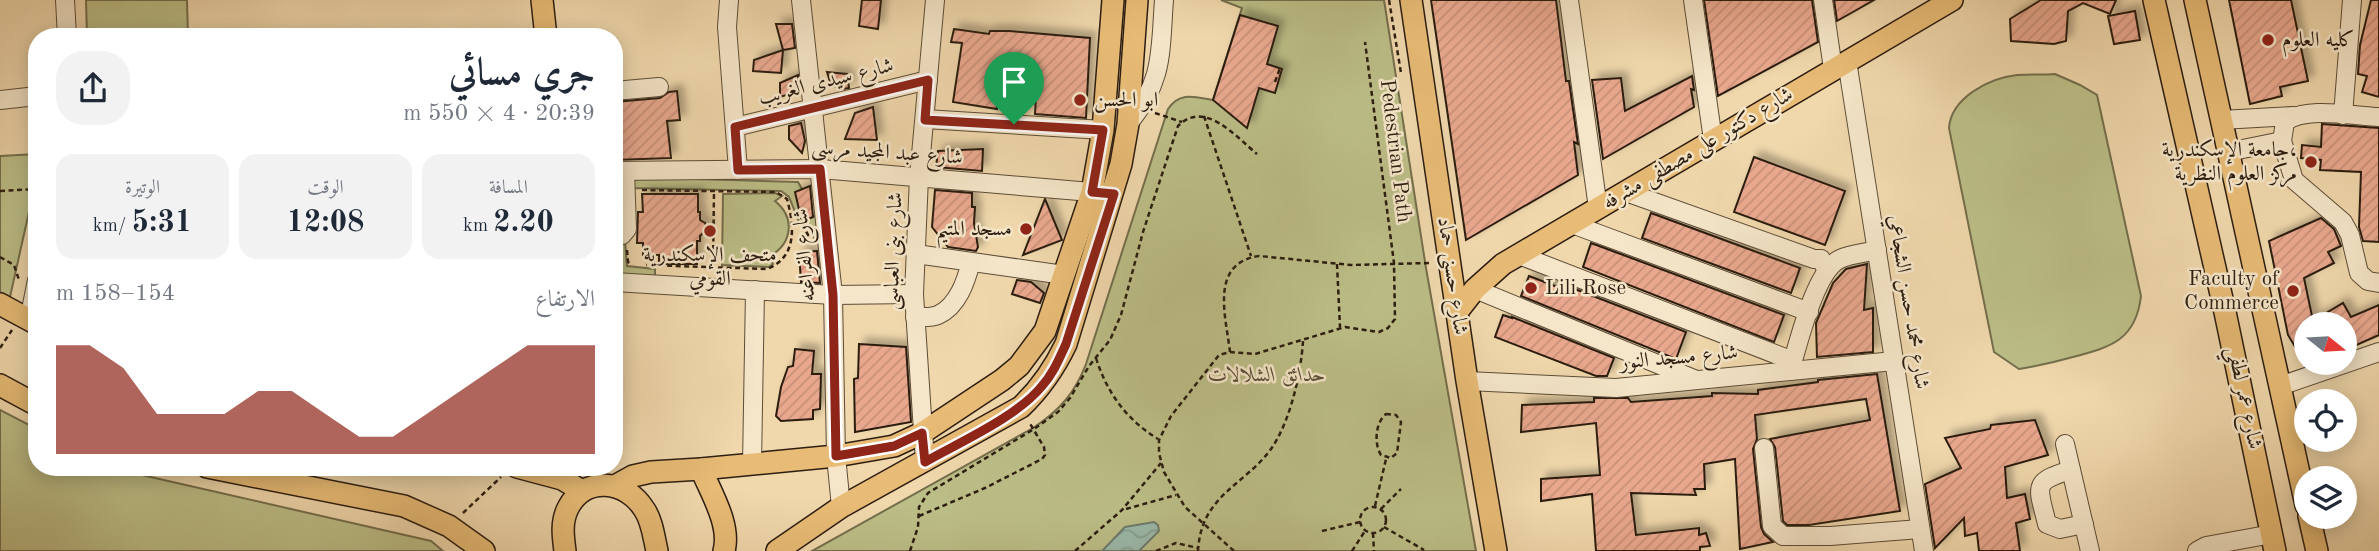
<!DOCTYPE html>
<html lang="ar">
<meta charset="utf-8">
<style>
body{margin:0;font-family:"Old Standard TT",Amiri,serif;background:#f2f2f3;color:#1f2937;direction:rtl;height:100vh;display:flex;flex-direction:column;font-size:26px;white-space:nowrap}
*{box-sizing:border-box;margin:0}
p{font-size:23px;color:#747a83}
.icon{flex:none;width:38px;height:38px;fill:none;stroke:currentColor;stroke-width:2;stroke-linecap:round;stroke-linejoin:round}
.map{position:relative;flex:1;overflow:hidden;direction:ltr}
.details{position:absolute;left:28px;top:28px;width:595px;height:448px;display:flex;flex-direction:column;background:#fff;border-radius:28px;box-shadow:0 4px 18px #0003;direction:rtl}
.details>*{flex:none}
.needle{width:46px;rotate:108deg}
.controls{position:absolute;left:2294px;top:312px;display:grid;gap:14px}
.controls a{display:grid;place-items:center;width:63px;height:63px;border-radius:50%;background:#fff;box-shadow:0 4px 18px #0003;font-size:35px}
.pin{position:absolute;display:grid;place-items:center;width:60px;height:60px;color:#fff;margin:-72px -30px;border-radius:50% 50% 50% 0;rotate:-45deg;box-shadow:0 0 7px #0007}
.pin .icon{rotate:45deg}
.round{display:grid;place-items:center;flex:none;width:74px;height:74px;border-radius:28px;background:#f2f2f3}
.summary{display:flex;align-items:center;justify-content:space-between;height:119px;padding:0 28px}
h1{font-size:38px;font-weight:600;line-height:52px}
.stats{display:grid;grid-template-columns:repeat(3,1fr);gap:10px;height:119px;padding:7px 28px}
.stats div{display:grid;align-content:center;border-radius:18px;background:#f2f2f3;text-align:center}
.stats b{font-size:30px;font-weight:600}
.stats small{font-size:19px;font-weight:400}
.stats p{font-size:19px}
.chart{height:196px;padding:14px 28px}
.chart p{display:flex;justify-content:space-between}
.chart svg{width:100%;height:126px;margin-top:7px;fill:#8f2418;opacity:.7}
.map>svg:first-child{display:block}
.green{fill:#bcbe87;stroke:#746e4c;stroke-width:2}
.water{fill:url(#water-waves);stroke:#6e7b6d;stroke-width:2}
.building{fill:url(#building-hatch);stroke:#2c1d11;stroke-width:2;filter:url(#shadow)}
.lines{fill:none;stroke-linecap:round;stroke-linejoin:round}
.minor-casing{stroke:#5d4c38;stroke-width:20}
.major-casing{stroke:#2c1d11;stroke-width:24}
.path{stroke:#2c1d11;stroke-width:2.5;stroke-dasharray:5 3.5;stroke-linecap:butt}
.minor{stroke:#f5e6c9;stroke-width:18}
.major{stroke:#e8bc76;stroke-width:21}
.route-casing{stroke:#fff;stroke-width:14}
.route{stroke:#8f2418;stroke-width:9}
.poi-dot{fill:#8f2418;stroke:#f5e6c9;stroke-width:2.5}
.labels{text-anchor:middle;dominant-baseline:central;stroke-width:5;stroke-linejoin:round;paint-order:stroke}
.poi-label{font-size:21px;fill:#2c1d11;stroke:#f5e6c9;text-anchor:start}
.street-label{font-size:21px;fill:#2c1d11;stroke:#f5e6c9}
.park-label{font-size:21px;font-style:italic;fill:#574d34;stroke:#f5e6c9}
</style>
<div class="map">
<svg width="2379" height="551" viewBox="0 0 2379 551">
<defs>
<pattern id="water-waves" width="16" height="10" patternUnits="userSpaceOnUse" patternTransform="scale(1.75)"><rect width="16" height="10" fill="#9abaab"/><path d="M0 5q4-4 8 0t8 0" fill="none" stroke="#859f92"/></pattern>
<pattern id="building-hatch" width="6" height="6" patternUnits="userSpaceOnUse" patternTransform="scale(1.75)"><rect width="6" height="6" fill="#e9a88e"/><path d="M-1 1l2-2M0 6l6-6M5 7l2-2" fill="none" stroke="#c89079"/></pattern>
<filter id="shadow"><feDropShadow dx="6" dy="-6" stdDeviation="3.5" flood-color="#0004"/></filter>
</defs>
<rect width="100%" height="100%" fill="#f0d8ac"/>
<filter id="stains"><feTurbulence type="fractalNoise" baseFrequency=".00286" numOctaves="4"/><feColorMatrix values="0 0 0 0 .2 0 0 0 0 .09 0 0 0 0 .02 0 0 0 .5 -.17"/></filter>
<radialGradient id="worn" r=".72"><stop offset=".6" stop-color="#630" stop-opacity="0"/><stop offset="1" stop-color="#630" stop-opacity=".3"/></radialGradient>
<g class="green">
<path d="M86,0h101l1,37h-101z"/>
<path d="M1221,0h163l42,268 50,283h-664l221,-123c26,-17 42,-35 53,-64l82,-255c12,-18 27,-12 45,-9l29,-92z"/>
<path d="M2055,74l25,11 17,10 44,201c-5,44 -30,51 -68,61 -18,5 -35,9 -54,12l-25,-17 -45,-224c2,-30 40,-50 68,-53 12,-1 26,0 38,-1z"/>
<path d="M37,154v22l-27,121 -10,-5v-136z"/>
<path d="M627,177l171,5 4,7 -2,28 8,2 2,-5 2,3 5,-2 3,25 -6,-2 -3,-12 -12,-4 -10,-25 -8,-6 -153,-3z"/>
<path d="M775,193l7,3 -7,5c20,16 18,42 -5,55l3,8 -4,3 -47,-2 1,-71z"/>
<path d="M614,241h11l2,25 28,3v10l-41,-4z"/>
<path d="M0,410l37,19v38h70l324,74 12,10h-443z"/>
</g>
<path class="water" d="M1154,522l4,3 1,6 -20,20h-37l23,-24z"/>
<g class="building">
<path d="M862,0h19l-3,29 -19,-3z"/>
<path d="M1431,0h125l10,81h3l9,63 -4,-2 4,33 -112,65z"/>
<path d="M1704,0h108l6,42 -100,54z"/>
<path d="M1834,0h40l-37,21z"/>
<path d="M2041,0h75l-6,14 -27,-11 -15,8 -2,30 -12,3 -43,-3 -1,-22z"/>
<path d="M2229,0h62l17,81 -28,6 2,9 -32,8z"/>
<path d="M2371,0h8v97l-17,-5 5,-16 -9,-2 2,-29z"/>
<path d="M2135,11l5,29 -26,4 -6,-28z"/>
<path d="M1240,15l38,11 -11,38 15,5 -7,24 -16,-5 -12,40 -34,-28z"/>
<path d="M776,24h16l3,24 -12,2z"/>
<path d="M954,29l35,5 1,-3h19l81,7 -4,80 -51,-4 1,-18h-4l2,-35 -27,-2 -10,50 -44,-7 9,-59 -11,-1z"/>
<path d="M783,50l-2,23 -28,-2 1,-11z"/>
<path d="M827,72l20,2 2,14 -6,1 -12,-4z"/>
<path d="M798,75l1,16 -19,6v-14z"/>
<path d="M1692,76l2,14 -3,-1 3,18 -91,52 -11,-79 29,-2 4,33z"/>
<path d="M677,91l3,29 -13,1 4,37 -57,2v-58l46,-4 9,-6z"/>
<path d="M873,107l4,33 -32,-1 10,-26z"/>
<path d="M801,123l4,18 -3,12 -13,-14v-13z"/>
<path d="M2322,124l57,4v114l-16,-1 -4,-14 2,-55 -41,-2 1,-10 -20,-2 1,-13 19,2z"/>
<path d="M983,149l-1,22 -46,-4 2,-16z"/>
<path d="M1754,157l91,34 -20,54 -91,-33z"/>
<path d="M810,186l3,31 -5,2 -7,-1 -6,-26z"/>
<path d="M935,190l37,3v14h3l-1,16 4,24 -2,4 -28,-4 -16,-20z"/>
<path d="M642,194h56v18h2v8l5,3 2,6 -7,7v5h-3v23h-38v-9h-16v-12h-6l1,-31h5z"/>
<path d="M1045,199l17,41 -39,15z"/>
<path d="M1651,213l149,55 -9,25 -149,-55z"/>
<path d="M2321,218l13,11 7,17 -13,6 6,11 -30,15 9,43 30,-18 8,14 28,-12v30l-34,15v-26h-39v41l-18,-30 -19,-94z"/>
<path d="M1591,243l193,72 -10,27 -191,-75z"/>
<path d="M817,251l3,32 -19,-1 -2,-30z"/>
<path d="M1867,264l-3,46 9,-2v44l-56,5 -1,-34 17,-40 13,-14z"/>
<path d="M1529,276l44,17 2,-4 111,43 -10,27 -155,-63z"/>
<path d="M1017,280l14,2 13,11 -4,10 -28,-9z"/>
<path d="M1503,315l9,3v-1l102,41 -7,18h-11l-101,-39z"/>
<path d="M859,344l47,3 5,75 -56,10 -1,-53 4,-1z"/>
<path d="M795,349l19,2 -2,23h9l-1,35 -7,1v9l-32,2 -5,-5 5,-29 7,-20 5,-1z"/>
<path d="M1877,374l23,137 -91,14h-22l-4,-4 -8,-74 -5,-8 100,-19 -4,-21 -111,16 2,24 -4,10 8,78 3,7 9,8 -33,7 -5,-90 -31,5 1,25h-11l2,6 -65,-2 5,42 63,-7v7l7,-2 4,13 -10,1v4h-104l-4,-57 -51,7v-22l59,-4 -4,-52 -75,9 1,-27 72,-3v-4h34l3,4 81,-6v-3l46,1v-4l60,-8v-2z"/>
<path d="M2035,420l13,35 -43,12 2,31 18,-4 5,25 -14,4 4,28h-41l-2,-18 -12,3 -1,-18 -29,30 -10,-64 36,-16 -16,-30 45,-9 1,-4z"/>
</g>
<g class="lines">
<g class="minor-casing">
<g id="minor">
<path d="M65,0l2,37"/>
<path d="M729,0l-2,27 11,143"/>
<path d="M801,0l32,295 3,161 5,51"/>
<path d="M1569,0l29,208"/>
<path d="M1693,0l20,140"/>
<path d="M1823,0l10,69"/>
<path d="M1847,61l77,490"/>
<path d="M614,91l45,-4"/>
<path d="M0,100l37,-4"/>
<path d="M2343,115l9,-115"/>
<path d="M2379,117c-26,-1 -74,-11 -94,5l-3,19 12,39 49,42 7,13 9,38 9,8 11,2"/>
<path d="M925,119l178,11"/>
<path d="M2221,120l72,-4"/>
<path d="M1128,124c36,-43 32,-71 36,-124"/>
<path d="M735,127l193,-47"/>
<path d="M2228,152l54,-11"/>
<path d="M614,171l206,-2 283,24"/>
<path d="M1626,192l188,67h7l5,10"/>
<path d="M1572,224l237,88"/>
<path d="M614,234l8,1 5,-6 -2,-58"/>
<path d="M916,254l148,21"/>
<path d="M1519,255l274,106"/>
<path d="M614,282l219,13 81,-1"/>
<path d="M1475,289l219,90"/>
<path d="M915,317c7,0 16,1 23,-2 20,-9 28,-34 33,-53"/>
<path d="M29,320l8,-40"/>
<path d="M1790,371c8,-26 25,-101 50,-112 10,-5 25,-6 37,-9"/>
<path d="M1467,381l149,7 278,-27"/>
<path d="M2280,386l99,-34"/>
<path d="M2065,444l25,107"/>
<path d="M1764,448l8,78 11,10h47l90,-7"/>
<path d="M925,462l-11,-168 5,-117 16,-177"/>
<path d="M752,464l3,-174"/>
<path d="M2071,470c-40,12 -33,16 -24,54l13,5 24,-5"/>
<path d="M2197,551l9,-5 66,-12"/>
</g>
</g>
<g class="major-casing">
<g id="major">
<path d="M542,0l4,37"/>
<path d="M1411,0l56,381 29,170"/>
<path d="M2154,0l71,312 50,239"/>
<path d="M2195,0l111,505"/>
<path d="M0,304l37,20"/>
<path d="M1457,312l18,-23 28,-25 449,-264"/>
<path d="M0,385l37,20"/>
<path d="M207,467l197,39 45,20 35,25"/>
<path d="M517,467l45,12 20,12"/>
<path d="M701,469c10,24 30,56 23,82"/>
<path d="M615,486l18,-10 18,-4 50,-3 135,-13 58,-10 28,-13 80,-53 17,-14 26,-35 47,-139 11,-62 10,-130"/>
<path d="M2309,516l8,35"/>
<path d="M565,551c-2,-15 -4,-29 3,-43 17,-33 58,-28 76,1 8,11 10,29 13,42"/>
<path d="M777,551l64,-44 180,-100c20,-19 33,-38 45,-63l55,-180 7,-40 9,-124"/>
</g>
</g>
<g class="path">
<path d="M1389,0l12,73"/>
<path d="M1275,82l5,-14"/>
<path d="M1155,113l27,9"/>
<path d="M1204,116l47,140"/>
<path d="M642,190l134,2 11,7c7,26 11,58 -20,70l-121,-4"/>
<path d="M0,191l37,-2"/>
<path d="M793,224l9,1 8,13"/>
<path d="M627,250l1,12 4,3"/>
<path d="M0,257l14,8 5,15"/>
<path d="M1337,264l3,63"/>
<path d="M713,267l1,-75"/>
<path d="M0,348l12,-18"/>
<path d="M1230,352c-4,-35 -21,-89 29,-96l92,9 79,-2"/>
<path d="M1096,358c11,35 31,62 62,81"/>
<path d="M1386,414l10,1 5,7 -4,31 -6,5 -10,-3c-7,-11 -6,-32 5,-41z"/>
<path d="M1375,506l11,-47"/>
<circle cx="1373" cy="520" r="13"/>
<path d="M1126,509l50,-14"/>
<path d="M1381,509l20,-20"/>
<path d="M463,513l38,-36"/>
<path d="M919,516l66,-28 57,-29 3,-4 -1,-8 -15,-25"/>
<path d="M1384,527l40,23"/>
<path d="M1322,531l38,-9"/>
<path d="M1373,533l1,18"/>
<path d="M910,551l8,-24 1,-20 9,-14 106,-64 24,-17 12,-14 19,-32 21,-26 11,-25 22,-83 35,-106c27,-27 58,11 79,28"/>
<path d="M1075,551l47,-41 39,-47"/>
<path d="M1156,551l20,-8 22,5"/>
<path d="M1198,551c3,-56 46,-65 73,-102 19,-27 30,-75 32,-108"/>
<path d="M1234,551l-49,-44 -21,-35 -5,-19v-13l12,-24 48,-61 11,-3 25,2 90,-27 34,5 9,-4 7,-9 -1,-56 -29,-221"/>
<path d="M1352,551l13,-20"/>
</g>
<use href="#minor" class="minor"/>
<use href="#major" class="major"/>
</g>
<g class="lines">
<g class="route-casing">
<path id="route" d="M928,80l-3,40 178,10 -11,62 22,2 -48,150c-7,15 -13,30 -24,42 -25,31 -82,56 -117,76l-3,-29 -28,13 -58,10 -3,-161 -13,-126 -82,1 -3,-43z"/>
</g>
<use href="#route" class="route"/>
</g>
<g class="poi-dot">
<circle cx="2268" cy="40" r="7"/>
<circle cx="1080" cy="100" r="7"/>
<circle cx="2311" cy="162" r="7"/>
<circle cx="1026" cy="229" r="7"/>
<circle cx="710" cy="231" r="7"/>
<circle cx="1531" cy="288" r="7"/>
<circle cx="2293" cy="291" r="7"/>
</g>
<g class="labels">
<g class="poi-label">
<text x="2282" y="40">كليه العلوم</text>
<text x="1094" y="100">ابو الحسن</text>
<text x="2297" y="150" text-anchor="end">جامعة الإسكندرية،<tspan x="2297" dy="24">مركز العلوم النظرية</tspan></text>
<text x="1012" y="229" text-anchor="end">مسجد المتيم</text>
<text x="710" y="255" text-anchor="middle">متحف الإسكندرية<tspan x="710" dy="24">القومي</tspan></text>
<text x="2279" y="279" text-anchor="end">Faculty of<tspan x="2279" dy="24">Commerce</tspan></text>
<text x="1545" y="288">Lili Rose</text>
</g>
<g class="street-label">
<text transform="translate(826 82) rotate(-14)">شارع سيدى الغريب</text>
<text transform="translate(1698 149) rotate(-31)">شارع دكتور على مصطفى مشرفه</text>
<text transform="translate(1395 151) rotate(83)">Pedestrian Path</text>
<text transform="translate(887 153) rotate(4)">شارع عبد المجيد مرسى</text>
<text transform="translate(894 251) rotate(-88)">شارع بنى العباسى</text>
<text transform="translate(805 255) rotate(-95)">شارع الفراعنه</text>
<text transform="translate(1452 276) rotate(82)">شارع حسنى حماد</text>
<text transform="translate(1908 302) rotate(81)">شارع محمد حسن الشجاعي</text>
<text transform="translate(1679 358) rotate(-5)">شارع مسجد النور</text>
<text transform="translate(2244 398) rotate(78)">شارع عمر لطفي</text>
</g>
<g class="park-label">
<text x="1267" y="375">حدائق الشلالات</text>
</g>
</g>
<rect width="100%" height="100%" filter="url(#stains)"/>
<rect width="100%" height="100%" fill="url(#worn)"/>
</svg>
<div class="controls">
<a><svg class="needle" viewBox="-14 -14 28 28"><path d="M0-13l5 13h-10z" fill="#e53935"/><path d="M0 13l5-13h-10z" fill="#747a83"/></svg></a>
<a><svg class="icon" aria-label="locate" viewBox="0 0 24 24"><circle cx="12" cy="12" r="6"/><path d="M12 2v4M12 18v4M2 12h4M18 12h4"/></svg></a>
<a><svg class="icon" aria-label="layers" viewBox="0 0 24 24"><path d="M12 4l9 5-9 5-9-5zM3 14l9 5 9-5"/></svg></a>
</div>
<div class="pin" style="left:1014px;top:124px;background:#1e9e55"><svg class="icon" aria-label="arrive" viewBox="0 0 24 24"><path d="M6 21V4h12l-3 4 3 4H6"/></svg></div>
<section class="details">
<div class="summary"><div><h1>جري مسائي</h1><p>20:39 · 4 × 550 m</p></div><a class="round"><svg class="icon" aria-label="share" viewBox="0 0 24 24"><path d="M12 15V3M7 8l5-5 5 5M5 13v7h14v-7"/></svg></a></div>
<div class="stats">
<div><p>المسافة</p><b>2.20<small> km</small></b></div>
<div><p>الوقت</p><b>12:08</b></div>
<div><p>الوتيرة</p><b>5:31<small> /km</small></b></div>
</div>
<div class="chart"><p><span>الارتفاع</span>154–158 m</p>
<svg viewBox="0 0 160 44" preserveAspectRatio="none"><path d="M0 44V6L10 6L20 14L30 30L40 30L50 30L60 22L70 22L80 30L90 38L100 38L110 30L120 22L130 14L140 6L150 6L160 6V44z"/></svg>
</div>
</section>
</div>
